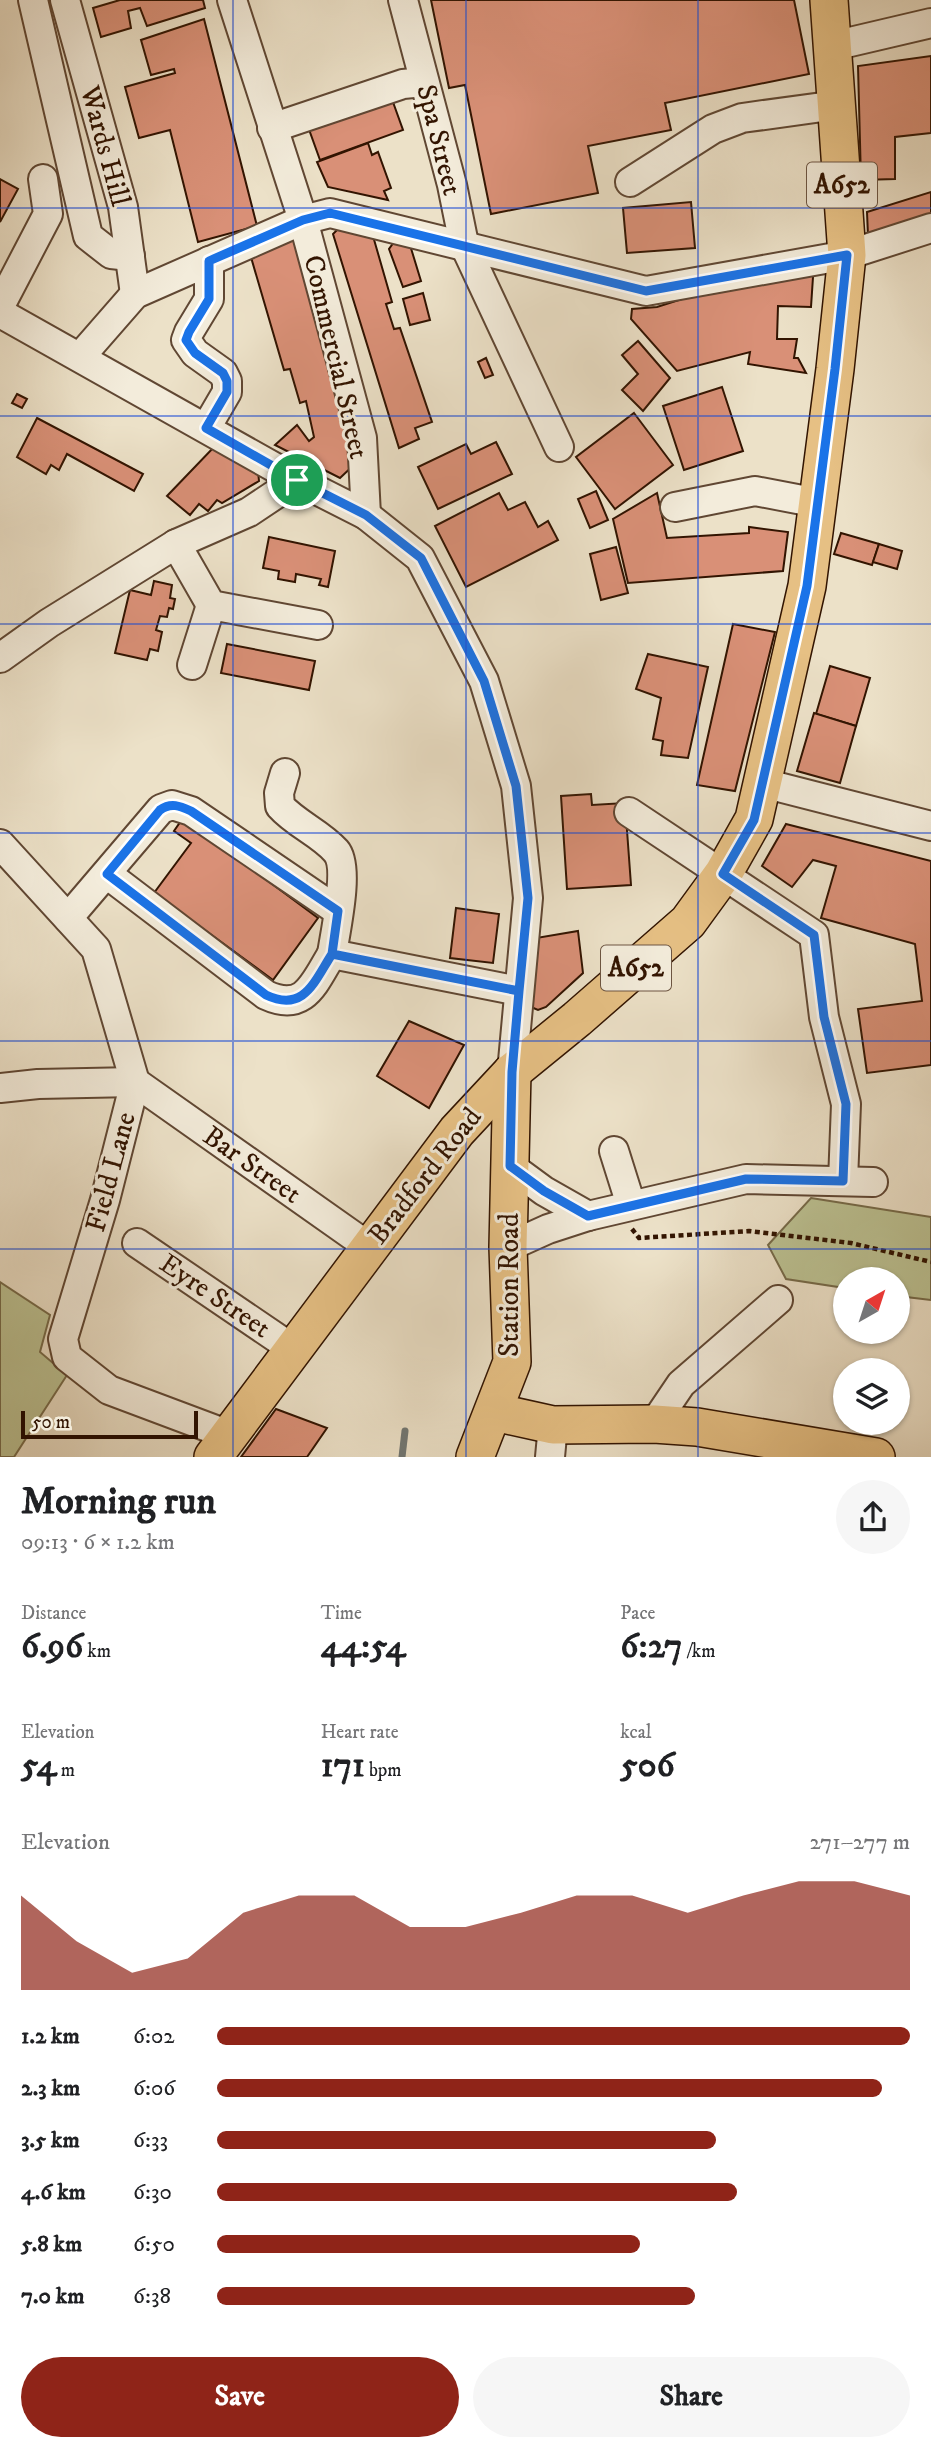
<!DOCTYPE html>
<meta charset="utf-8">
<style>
body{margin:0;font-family:"IM FELL DW Pica",serif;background:#f6f6f6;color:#202124;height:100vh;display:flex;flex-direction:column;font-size:26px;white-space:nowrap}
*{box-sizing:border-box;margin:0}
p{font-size:23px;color:#757577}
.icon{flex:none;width:38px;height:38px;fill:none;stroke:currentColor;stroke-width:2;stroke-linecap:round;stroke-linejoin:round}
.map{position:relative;height:1457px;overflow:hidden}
.sheet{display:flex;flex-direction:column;background:#fff;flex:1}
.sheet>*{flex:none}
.needle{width:46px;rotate:39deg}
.fabs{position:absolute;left:833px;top:1267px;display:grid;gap:14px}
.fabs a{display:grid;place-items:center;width:77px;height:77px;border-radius:50%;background:#fff;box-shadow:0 2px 5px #0004;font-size:35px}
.scale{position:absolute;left:21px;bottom:18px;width:177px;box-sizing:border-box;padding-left:7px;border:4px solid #321401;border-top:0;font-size:19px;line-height:24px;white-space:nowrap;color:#321401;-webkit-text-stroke:5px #f3ecdb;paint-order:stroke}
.pin{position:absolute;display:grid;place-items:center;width:60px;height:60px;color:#fff;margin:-30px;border:4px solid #fff;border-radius:50%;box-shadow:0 2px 7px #0007}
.round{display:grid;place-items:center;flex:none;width:74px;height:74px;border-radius:37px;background:#f6f6f6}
.headline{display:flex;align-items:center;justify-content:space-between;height:119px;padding:0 21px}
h1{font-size:38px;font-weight:800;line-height:52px}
.metrics{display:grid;grid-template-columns:repeat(3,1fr);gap:10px;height:119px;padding:7px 21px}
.metrics div{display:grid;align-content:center}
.metrics b{font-size:35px;font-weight:800}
.metrics small{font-size:19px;font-weight:400}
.metrics p{font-size:19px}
.chart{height:196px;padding:14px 21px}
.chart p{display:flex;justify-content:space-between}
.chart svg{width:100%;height:126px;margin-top:7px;fill:#8f2418;opacity:.7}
.button{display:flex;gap:14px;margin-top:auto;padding:14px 21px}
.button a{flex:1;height:80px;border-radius:42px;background:#8f2418;color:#fff;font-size:28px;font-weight:800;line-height:80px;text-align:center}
.button a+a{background:#f6f6f6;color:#202124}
ul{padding:0 21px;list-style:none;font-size:23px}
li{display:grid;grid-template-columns:112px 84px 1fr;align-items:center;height:52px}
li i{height:18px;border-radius:9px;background:#8f2418}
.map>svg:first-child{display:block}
.green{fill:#bcc293;stroke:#776b4a;stroke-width:2}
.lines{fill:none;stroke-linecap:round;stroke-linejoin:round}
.stream{stroke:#727874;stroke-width:7}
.building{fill:#d99077;stroke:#321401;stroke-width:2}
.minor-casing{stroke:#604733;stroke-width:32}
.major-casing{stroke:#321401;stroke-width:40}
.path{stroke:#321401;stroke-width:4.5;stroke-dasharray:5 3.5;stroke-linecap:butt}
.minor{stroke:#f3ecdb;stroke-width:28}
.major{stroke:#e6c084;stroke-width:37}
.route-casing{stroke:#fff;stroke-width:14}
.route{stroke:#1a73e8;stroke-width:9}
.grid{fill:none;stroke:#1d4ed8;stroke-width:2;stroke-opacity:0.55}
.labels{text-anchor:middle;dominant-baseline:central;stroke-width:6;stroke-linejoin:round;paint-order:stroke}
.shield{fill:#f3ecdb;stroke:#6c5542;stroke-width:2}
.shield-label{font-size:26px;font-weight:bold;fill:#321401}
.street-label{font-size:28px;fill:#321401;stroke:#f3ecdb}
</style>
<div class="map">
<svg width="931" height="1457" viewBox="0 0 931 1457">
<rect width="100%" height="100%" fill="#ece1c8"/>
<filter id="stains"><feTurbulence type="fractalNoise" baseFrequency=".00286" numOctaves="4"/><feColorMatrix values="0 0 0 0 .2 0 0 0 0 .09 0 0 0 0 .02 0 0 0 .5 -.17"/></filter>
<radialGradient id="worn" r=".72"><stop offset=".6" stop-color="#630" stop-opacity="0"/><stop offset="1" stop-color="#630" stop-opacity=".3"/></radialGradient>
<g class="green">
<path d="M811,1198l120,19v83l-33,-4v-17h-53v9l-59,-9 -18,-34z"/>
<path d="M0,1282l50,33 -10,37 27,23 -53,82h-14z"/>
</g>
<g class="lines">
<path class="stream" d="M402,1457l3,-26"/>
</g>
<g class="building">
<path d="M120,0h83l2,8 -58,18 -7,-18 -12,3 3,17 -30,9 -8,-29z"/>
<path d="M431,0h363l15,74 -144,29 6,27 -83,16 10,47 -107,21 -26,-129 -16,3z"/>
<path d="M204,19l53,207 -59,16 -28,-112 -31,8 -14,-51 50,-14 -1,-4 -23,6 -10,-35z"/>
<path d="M931,56v77l-36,4v42l-34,1 -3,-114z"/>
<path d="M389,91l14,39 -83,30 -14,-39z"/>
<path d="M368,143l4,12 6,-3 13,36 -7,3 4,9 -60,-13 -11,-25z"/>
<path d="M0,179l18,10 -18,33z"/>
<path d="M931,192v25l-63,19 -1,-24z"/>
<path d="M691,202l4,46 -68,5 -4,-45z"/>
<path d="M338,229l35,7 19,66 -6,2 8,25 6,-1 32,94 -17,6 4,11 -20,9 -66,-214z"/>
<path d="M294,235l63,227 -17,16 -65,-33 22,-20 12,16 5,-4 -8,-36 -6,2 -10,-34 -6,1 -36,-123z"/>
<path d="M394,242l16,3 11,36 -18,6 -14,-38z"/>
<path d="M810,272l3,5 -2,30 -33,-1 -1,33h20l-3,19h4l8,15 -58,-9 2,-12 -73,19 -46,-52 1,-10 25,-2 94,-30z"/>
<path d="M423,293l7,27 -20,5 -7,-26z"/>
<path d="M638,341l32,37 -27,33 -21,-21 16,-16 -16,-19z"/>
<path d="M486,358l7,17 -8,3 -7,-16z"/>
<path d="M722,387l21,64 -59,19 -21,-64z"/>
<path d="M17,394l10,5 -5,9 -10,-5z"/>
<path d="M634,413l39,52 -58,44 -39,-52z"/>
<path d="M37,418l106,56 -9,17 -67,-37 -8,16 -8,-5 -5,9 -29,-17z"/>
<path d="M496,442l16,32 -74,35 -20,-42 48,-23 5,10z"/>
<path d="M214,447l44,24 1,10 -37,22 -5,-3 -9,11 -9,-7 -9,11 -23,-19z"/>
<path d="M596,491l12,29 -18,8 -12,-29z"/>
<path d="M499,493l9,17 17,-8 13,25 10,-6 10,19 -92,47 -31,-61z"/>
<path d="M657,493l10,45 82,-5v-6l39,5 -5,39 -155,12 -15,-64z"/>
<path d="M841,533l38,11 -7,21 -38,-11z"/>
<path d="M269,537l66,14 -7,36 -9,-2 2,-6 -25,-5 -1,8 -17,-3 1,-8 -16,-3z"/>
<path d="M879,544l23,7 -5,18 -24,-7z"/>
<path d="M616,547l12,46 -27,7 -11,-46z"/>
<path d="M154,581l18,4 -2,13 5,1 -2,10 -4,-1 -2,9 -7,-1 -4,14 6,2 -4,19 -8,-2 -3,11 -32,-7 15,-63 21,5z"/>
<path d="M733,624l42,8 -40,159 -38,-6z"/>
<path d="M227,644l88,17 -6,29 -88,-17z"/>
<path d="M648,654l60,13 -20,91 -27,-3 2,-14 -10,-2 8,-41 -25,-9z"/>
<path d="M830,666l40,12 -14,48 -40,-12z"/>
<path d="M814,713l42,13 -16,57 -43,-12z"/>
<path d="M591,794l1,11 33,-2 6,82 -64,4 -6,-93z"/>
<path d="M183,818l135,100 -45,62 -119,-87 37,-50 -17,-12z"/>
<path d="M786,824l145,37v204l-64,8 -9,-64 64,-8 -7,-57 -94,-26 15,-52 -23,-6 -21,27 -30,-21z"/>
<path d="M456,908l43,6 -6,49 -43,-5z"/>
<path d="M578,931l5,42 -37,34 -8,3 -7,-3 5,-69z"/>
<path d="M409,1021l55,24 -35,63 -52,-32z"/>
<path d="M276,1409l51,19 -20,29h-66z"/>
</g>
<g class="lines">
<g class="minor-casing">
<g id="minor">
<path d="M33,0l55,236 23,18 19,2"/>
<path d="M65,0l58,207 12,87"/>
<path d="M232,0l71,220 59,218 4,77"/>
<path d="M403,0l49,185 12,59 95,203"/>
<path d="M833,46l98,-23"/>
<path d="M272,128l131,-44 21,-2"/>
<path d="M630,182l83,-53 29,-11 95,-13"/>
<path d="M0,306l48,-92 -5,-35"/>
<path d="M0,313l297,167 69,35 54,43 64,123 32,105 12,112 -16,174"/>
<path d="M80,357l55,-63 168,-74 27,-7 316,78 201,-36 84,-27"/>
<path d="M206,428l21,-36v-11l-4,-8 -28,-20 -9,-13 3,-8 20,-33v-38"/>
<path d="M675,507l80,-16 63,12"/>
<path d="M176,544l35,61 107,20"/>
<path d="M0,658l49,-35 127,-79 73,-32 48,-32"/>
<path d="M192,665l19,-60"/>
<path d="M285,773l-6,20 1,13c16,18 40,27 56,45 14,16 -1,82 -4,103"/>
<path d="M763,783l168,43"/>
<path d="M629,812l185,123 10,82 22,87 -3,77"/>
<path d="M0,844l96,105 39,133 -30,118 -42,139 4,18 42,33 120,45"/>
<path d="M107,874l159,121c39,18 48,-12 66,-41l187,37"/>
<path d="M68,918l93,-109 11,-4 19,6 147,100"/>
<path d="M135,1082l234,165"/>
<path d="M0,1088l38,-4 97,-2"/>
<path d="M614,1151l17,54"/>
<path d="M510,1166l34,25 44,25"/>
<path d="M137,1243l156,106"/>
<path d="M508,1247l40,-18 40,-13 158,-37 127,3"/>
<path d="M654,1424l27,-40 97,-84"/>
<path d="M550,1457l3,-32"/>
</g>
</g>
<g class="major-casing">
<g id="major">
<path d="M494,1412l59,13 101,-1 43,3 179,30"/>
<path d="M213,1457l244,-326 55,-59 65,-53 111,-97 35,-48 31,-55 53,-233 28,-217 12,-114 -18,-255"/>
<path d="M475,1457l37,-95 -4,-115 4,-175"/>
</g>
</g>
<path class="path" d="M632,1229l7,9 110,-7 102,12 80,19"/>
<use href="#minor" class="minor"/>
<use href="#major" class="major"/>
</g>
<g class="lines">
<g class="route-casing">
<path id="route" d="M297,480l69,35 55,43 63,123 32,105 12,112 -9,93 -187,-37 6,-43 -147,-100c-11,-5 -20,-9 -31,-1l-53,64 159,121c38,18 48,-13 66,-41l187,37 -7,81 -2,94 34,25 44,25 158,-37 97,2 3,-77 -22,-87 -10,-82 -91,-61 31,-54 53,-234 28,-217 12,-114 -201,36 -316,-78 -27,7 -94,41v38l-20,33 -3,8 9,13 28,20 4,8v11l-21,36 91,52"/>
</g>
<use href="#route" class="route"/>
</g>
<path class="grid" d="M233,0v1457M466,0v1457M698,0v1457M0,208h931M0,416h931M0,624h931M0,833h931M0,1041h931M0,1249h931"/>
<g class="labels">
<g class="shield">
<rect x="807" y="162.5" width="70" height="45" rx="5"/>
<rect x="601" y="945.5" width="70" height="45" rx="5"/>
</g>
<g class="shield-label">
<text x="842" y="185">A652</text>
<text x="636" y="968">A652</text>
</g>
<g class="street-label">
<text transform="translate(439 140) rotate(76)">Spa Street</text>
<text transform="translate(105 146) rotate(75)">Wards Hill</text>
<text transform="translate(336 357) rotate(77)">Commercial Street</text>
<text transform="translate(252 1165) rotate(35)">Bar Street</text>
<text transform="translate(111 1172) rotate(-75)">Field Lane</text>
<text transform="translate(425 1176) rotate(-52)">Bradford Road</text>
<text transform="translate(509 1285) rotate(-90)">Station Road</text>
<text transform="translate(215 1296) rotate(34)">Eyre Street</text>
</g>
</g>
<rect width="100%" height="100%" filter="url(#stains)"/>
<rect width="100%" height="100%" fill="url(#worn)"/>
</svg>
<div class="fabs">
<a><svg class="needle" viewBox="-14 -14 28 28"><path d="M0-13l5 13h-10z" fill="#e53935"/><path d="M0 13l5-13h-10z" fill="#757577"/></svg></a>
<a><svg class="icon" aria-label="layers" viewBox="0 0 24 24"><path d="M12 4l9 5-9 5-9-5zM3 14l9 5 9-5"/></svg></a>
</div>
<div class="scale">50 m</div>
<div class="pin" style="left:297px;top:480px;background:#1e9e55"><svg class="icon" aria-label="arrive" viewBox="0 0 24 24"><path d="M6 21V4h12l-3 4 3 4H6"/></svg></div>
</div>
<section class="sheet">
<div class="headline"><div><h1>Morning run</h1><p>09:13 · 6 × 1.2 km</p></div><a class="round"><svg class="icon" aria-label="share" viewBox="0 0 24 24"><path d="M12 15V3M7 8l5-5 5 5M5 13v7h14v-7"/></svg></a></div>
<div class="metrics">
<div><p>Distance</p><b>6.96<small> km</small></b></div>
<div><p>Time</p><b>44:54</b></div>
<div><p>Pace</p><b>6:27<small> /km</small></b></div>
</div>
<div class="metrics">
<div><p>Elevation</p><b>54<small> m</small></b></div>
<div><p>Heart rate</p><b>171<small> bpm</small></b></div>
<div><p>kcal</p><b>506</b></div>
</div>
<div class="chart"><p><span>Elevation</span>271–277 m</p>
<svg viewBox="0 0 160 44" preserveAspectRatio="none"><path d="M0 44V11L10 27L20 38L30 33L40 17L50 11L60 11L70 22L80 22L90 17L100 11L110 11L120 17L130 11L140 6L150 6L160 11V44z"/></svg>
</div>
<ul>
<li><b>1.2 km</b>6:02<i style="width:100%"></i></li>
<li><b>2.3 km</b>6:06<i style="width:96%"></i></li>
<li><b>3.5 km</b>6:33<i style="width:72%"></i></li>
<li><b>4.6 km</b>6:30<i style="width:75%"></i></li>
<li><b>5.8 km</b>6:50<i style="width:61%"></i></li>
<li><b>7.0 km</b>6:38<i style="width:69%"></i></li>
</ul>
<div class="button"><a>Save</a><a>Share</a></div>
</section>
